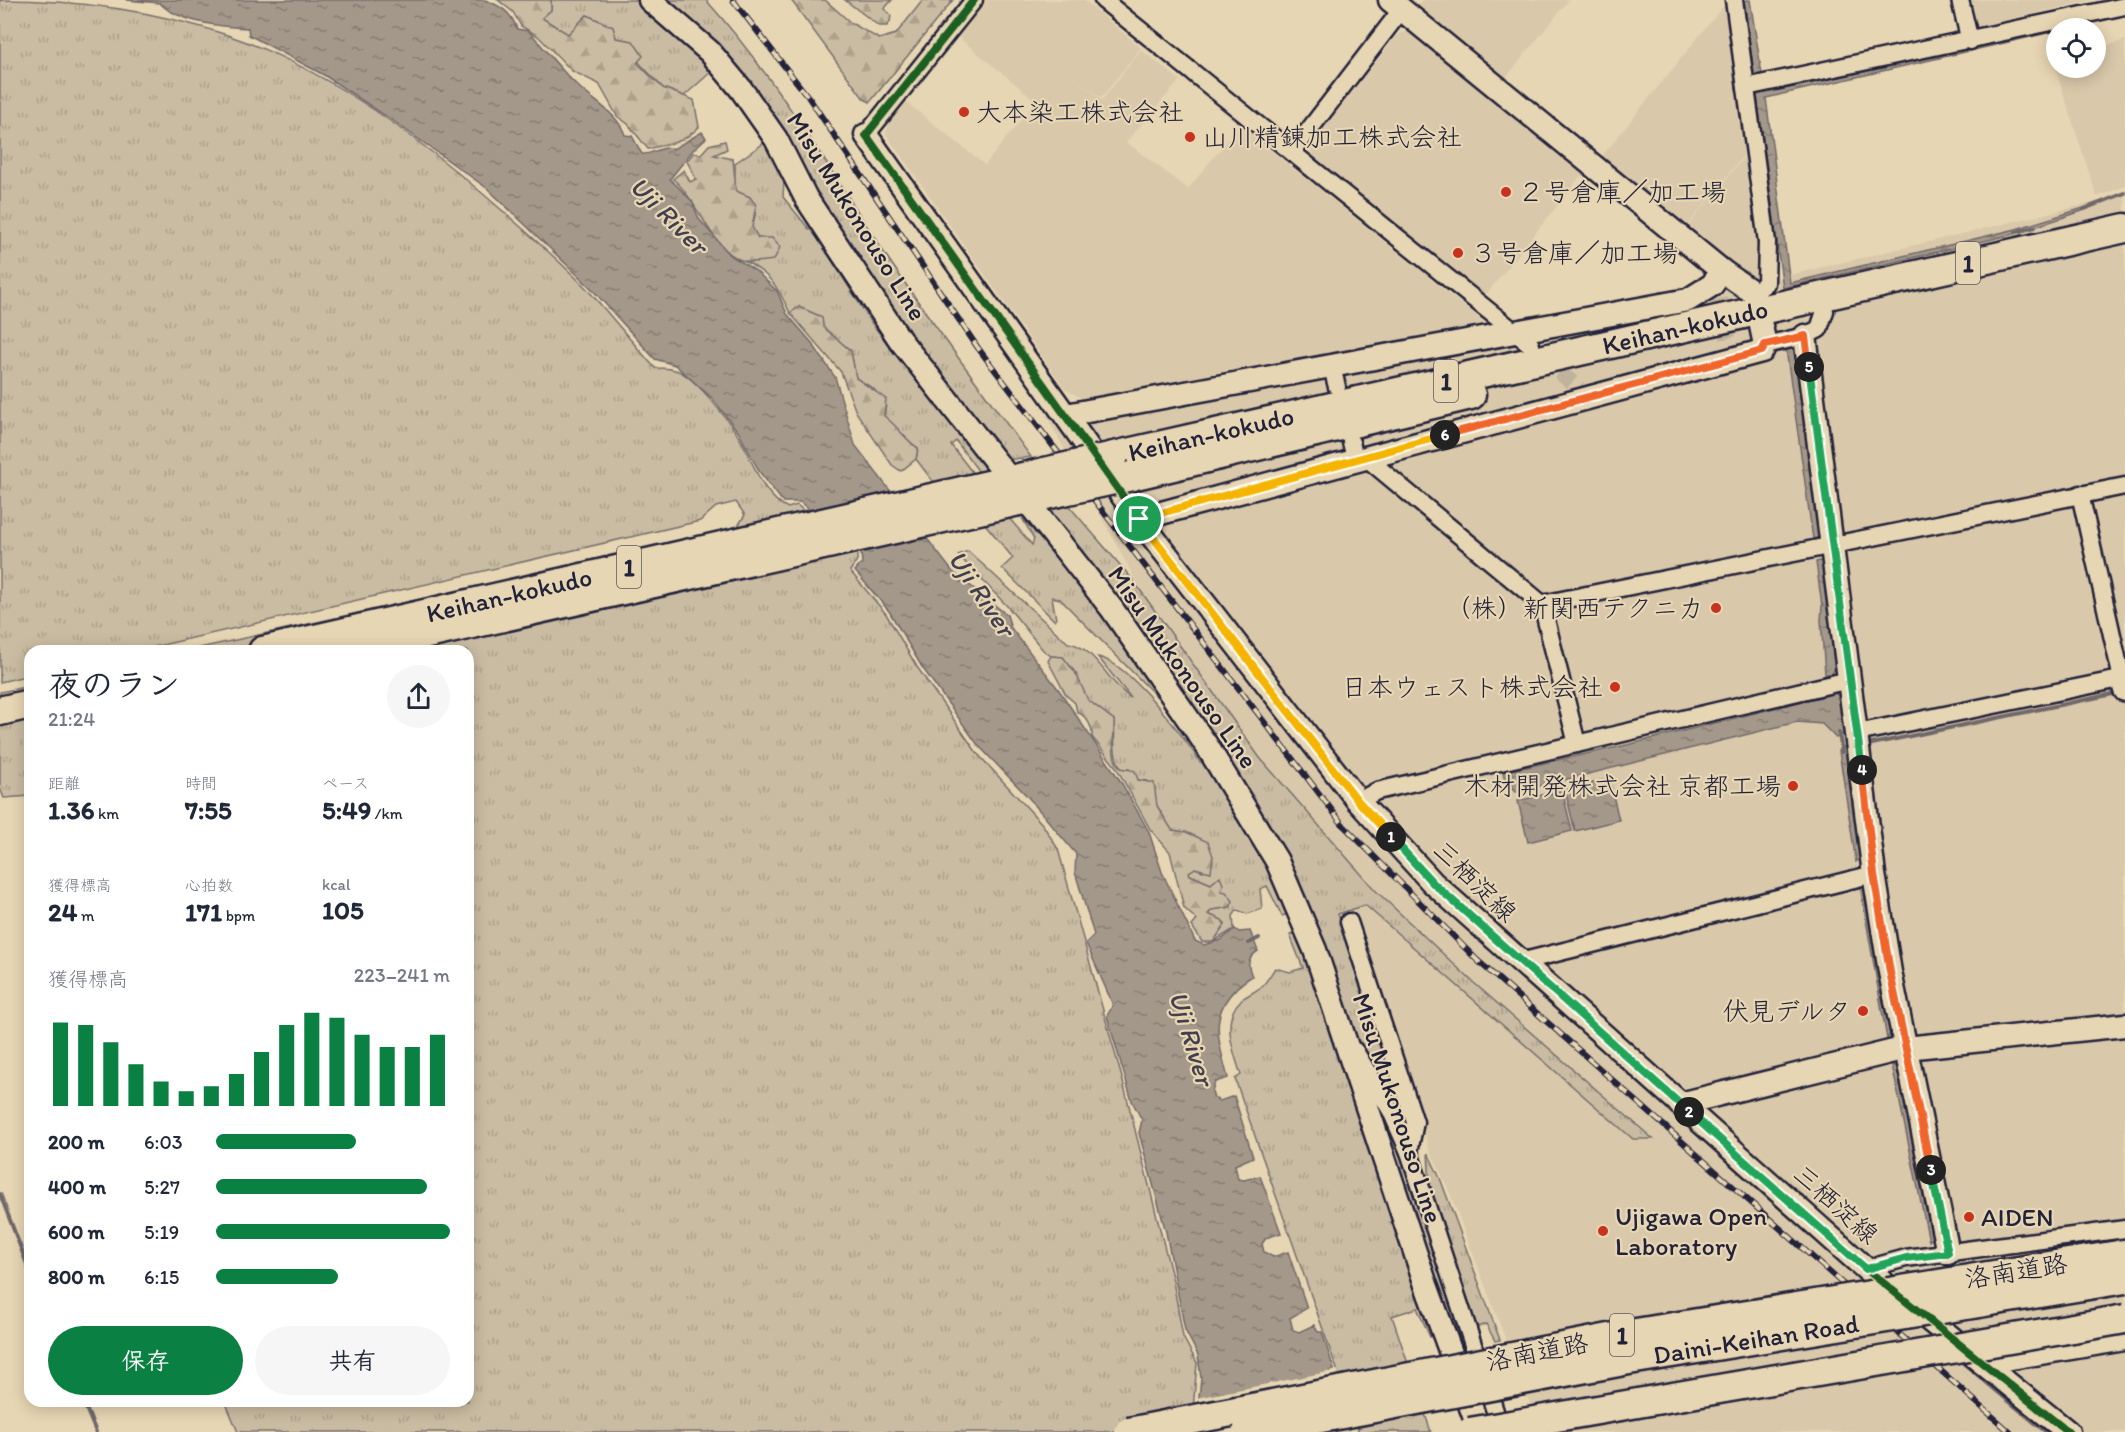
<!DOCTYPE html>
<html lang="ja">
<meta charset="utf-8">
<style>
body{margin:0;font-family:Itim,"Klee One",sans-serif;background:#f6f6f7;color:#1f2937;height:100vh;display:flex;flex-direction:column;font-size:22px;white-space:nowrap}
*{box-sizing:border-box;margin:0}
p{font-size:20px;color:#747a83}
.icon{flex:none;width:33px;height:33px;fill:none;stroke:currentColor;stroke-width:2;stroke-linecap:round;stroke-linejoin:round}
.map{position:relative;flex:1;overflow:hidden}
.panel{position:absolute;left:24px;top:645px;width:450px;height:762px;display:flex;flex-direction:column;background:#fff;border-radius:18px;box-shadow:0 3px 15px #0003}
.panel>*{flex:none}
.buttons{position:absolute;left:2046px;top:18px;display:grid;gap:12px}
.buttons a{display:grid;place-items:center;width:60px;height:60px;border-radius:50%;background:#fff;box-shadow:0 3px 15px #0003;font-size:30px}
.pin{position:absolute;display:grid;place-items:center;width:51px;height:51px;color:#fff;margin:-26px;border:3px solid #fff;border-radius:50%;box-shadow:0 2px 6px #0007}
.km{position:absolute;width:30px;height:30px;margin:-15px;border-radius:50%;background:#222;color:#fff;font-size:16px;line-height:30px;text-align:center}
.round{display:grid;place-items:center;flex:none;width:63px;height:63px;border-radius:32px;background:#f6f6f7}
.overview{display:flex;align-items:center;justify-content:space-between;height:102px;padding:0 24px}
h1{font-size:33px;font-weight:700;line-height:45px}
.stats{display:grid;grid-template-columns:repeat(3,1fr);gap:9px;height:102px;padding:6px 24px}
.stats div{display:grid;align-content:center}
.stats b{font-size:26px;font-weight:700}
.stats small{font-size:16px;font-weight:400}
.stats p{font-size:16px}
.chart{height:168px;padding:12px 24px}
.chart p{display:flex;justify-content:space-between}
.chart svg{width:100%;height:108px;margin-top:6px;stroke:#0b8043;stroke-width:6}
.button{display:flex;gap:12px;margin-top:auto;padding:12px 24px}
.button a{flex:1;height:69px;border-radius:36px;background:#0b8043;color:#fff;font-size:24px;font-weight:700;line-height:69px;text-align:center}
.button a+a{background:#f6f6f7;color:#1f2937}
ul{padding:0 24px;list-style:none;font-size:20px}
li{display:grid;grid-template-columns:96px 72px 1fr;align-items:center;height:45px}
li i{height:15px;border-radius:8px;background:#0b8043}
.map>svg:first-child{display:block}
.built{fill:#d9c8aa}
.grass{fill:url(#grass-tufts);stroke:#766f6e;stroke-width:1.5}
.forest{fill:url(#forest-firs);stroke:#766f6e;stroke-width:1.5}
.water{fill:url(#water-ripples);stroke:#70696a;stroke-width:1.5}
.pier{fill:#e7d6b3}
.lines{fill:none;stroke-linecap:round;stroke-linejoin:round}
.stream{stroke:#70696a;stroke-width:4}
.street-tunnel{stroke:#c0b29b;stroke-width:16;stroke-dasharray:16 8;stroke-linecap:butt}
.street-casing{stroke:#22223b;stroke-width:21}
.secondary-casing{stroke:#22223b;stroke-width:27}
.highway-casing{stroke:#22223b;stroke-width:33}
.street{stroke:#e7d6b3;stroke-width:16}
.secondary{stroke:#e7d6b3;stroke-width:22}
.highway{stroke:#e7d6b3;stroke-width:28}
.rail-casing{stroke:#22223b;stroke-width:6}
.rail{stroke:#e7d6b3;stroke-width:4;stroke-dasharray:11;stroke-linecap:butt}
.highway-bridge-casing{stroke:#22223b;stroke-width:33;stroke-linecap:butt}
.highway-bridge{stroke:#e7d6b3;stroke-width:28}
.cycleway-casing{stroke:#e7d6b3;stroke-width:11}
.cycleway{stroke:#1b5e20;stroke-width:8}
.split-1-casing{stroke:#fff;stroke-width:12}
.split-2-casing{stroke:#fff;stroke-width:12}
.split-3-casing{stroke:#fff;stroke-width:12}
.split-4-casing{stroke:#fff;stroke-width:12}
.split-5-casing{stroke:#fff;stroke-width:12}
.split-6-casing{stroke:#fff;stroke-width:12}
.split-7-casing{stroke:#fff;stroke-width:12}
.split-1{stroke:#f5b400;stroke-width:8}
.split-2{stroke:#22a559;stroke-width:8}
.split-3{stroke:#22a559;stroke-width:8}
.split-4{stroke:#f0652b;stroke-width:8}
.split-5{stroke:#22a559;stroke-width:8}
.split-6{stroke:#f0652b;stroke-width:8}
.split-7{stroke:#f5b400;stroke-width:8}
.poi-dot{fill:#c8321e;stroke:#e7d6b3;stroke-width:2}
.labels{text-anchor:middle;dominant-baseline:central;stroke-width:4.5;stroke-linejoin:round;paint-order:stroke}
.shield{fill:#e7d6b3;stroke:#5d585f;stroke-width:1.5}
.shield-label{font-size:24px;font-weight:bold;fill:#22223b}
.poi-label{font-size:26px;fill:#22223b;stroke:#e7d6b3;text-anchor:start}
.street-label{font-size:26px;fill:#22223b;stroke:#e7d6b3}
.water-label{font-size:27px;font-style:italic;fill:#42404f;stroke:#e7d6b3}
</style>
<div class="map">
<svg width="2125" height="1432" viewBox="0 0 2125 1432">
<defs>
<pattern id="grass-tufts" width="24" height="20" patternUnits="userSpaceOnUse" patternTransform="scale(1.5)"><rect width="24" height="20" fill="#cabca2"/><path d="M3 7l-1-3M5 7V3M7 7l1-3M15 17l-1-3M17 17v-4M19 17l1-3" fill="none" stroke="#ada18c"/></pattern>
<pattern id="forest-firs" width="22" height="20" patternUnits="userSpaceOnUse" patternTransform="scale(1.5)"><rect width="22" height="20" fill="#cabca2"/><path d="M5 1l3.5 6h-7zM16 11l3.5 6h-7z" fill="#ada18c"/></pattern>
<pattern id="water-ripples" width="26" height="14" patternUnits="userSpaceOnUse" patternTransform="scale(1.5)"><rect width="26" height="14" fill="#a4988a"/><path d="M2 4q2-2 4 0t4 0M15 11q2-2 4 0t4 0" fill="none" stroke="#857c72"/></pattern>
</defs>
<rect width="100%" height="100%" fill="#e7d6b3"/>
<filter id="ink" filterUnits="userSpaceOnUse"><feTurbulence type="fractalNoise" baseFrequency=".0167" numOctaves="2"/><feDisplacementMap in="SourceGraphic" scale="12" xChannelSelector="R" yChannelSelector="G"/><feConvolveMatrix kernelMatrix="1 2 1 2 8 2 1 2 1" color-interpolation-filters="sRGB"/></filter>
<g filter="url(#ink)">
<g class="built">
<path d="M987,0h97l57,48 -40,50 -31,-24 32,26 39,-50 39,30 -54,62 62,47 52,-64 249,201 -397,78 -27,-15 -179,-255 3,-12 17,-20 79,63 51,-64 -79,-65z"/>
<path d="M1422,0h147l-65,80 -88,-73z"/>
<path d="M1964,0h128l-113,27 -10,-6z"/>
<path d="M1726,3l22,147 -61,76 -88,-66z"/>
<path d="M1412,31l172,141 -100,125 -172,-141 -1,-12 87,-110z"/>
<path d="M2125,40v146l-28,11 -44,-136 3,-1v8h40v-19z"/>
<path d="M1747,153l15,124 -12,5 -66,-51z"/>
<path d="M2125,195v1237h-584l-95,-249 -17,-34 -18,-62 -365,-672 706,-131z"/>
</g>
<g class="grass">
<path d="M0,0c77,0 153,10 227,35 104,35 196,106 277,177 28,25 57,50 83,77 23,26 45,53 68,79 8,0 16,0 23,3 19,7 55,55 65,73 11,21 21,54 45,64l9,-3 60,49v6l-7,11 36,43 31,53 60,86 66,72 15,24 64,229 51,203 10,56 14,26 -6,69h-953l-13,-31h243v-750h-282l550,-122 9,-14 -9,-13 -20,5 -16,14 -564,130h-106v24l-30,7z"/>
<path d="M551,0h89l100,97 -5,5 -24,-30 -27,24 -21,-8 -47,-50 -3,-11 -26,-12 -19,20 -26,-17 9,-8z"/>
<path d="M660,0h46c70,78 124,170 181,257 46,68 96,134 144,200l-26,3 -108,-135 -90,-137z"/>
<path d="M748,107l36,74 -1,16 26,32h3l61,96 114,146 -4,1 -1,4 -26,-35 -5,4 25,32 -39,10 -21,-28 2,-11c-14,-9 -21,-22 -34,-32l2,-11 -12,-16 -18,-11 -5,-27 -28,-24 -1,-10 -23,-10 -9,6c-12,-26 -20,-40 -48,-53l15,2 1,-24 -6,-11 4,-15 -6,-15 -14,-6c-3,-10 0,-17 -1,-28l29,-20 -23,-32z"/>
<path d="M1069,506l64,74 127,178 115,132 99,93 179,156h-20l-268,-234 -27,9 65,205 -52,-91 -35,-91 -266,-415 2,-13z"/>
<path d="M1009,518l23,27 2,-6 -12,-21 59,66 96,133 -117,-118 -8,-2 4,22 -2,1 -52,-52 11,-10 -28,-34z"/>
<path d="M968,551l100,92c27,3 41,42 63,55l-33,-41c30,5 86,80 102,105l10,-3 46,76 34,78 -8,3 -15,-30 -7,3 2,20 -15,5 -10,-4 -4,6 1,13 -21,13 12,-18 -3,-4 -14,-6 4,-4 18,-3 -9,-16 -1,-14 -9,7 -21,-9 -1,-3 6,-4 8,3 -5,-34 -26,-6 -15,-25 -10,-25 -9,-1 -9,-11h-7c-11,-14 -6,-32 -8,-49l-27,-20 -11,-26 -13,-17 -12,-1 -8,-6 -35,-43 -50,-52z"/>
<path d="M30,686v110l-26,2 -4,-10v-96z"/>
<path d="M1298,931l139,403 -7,3 -13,-29 -25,8 39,116h-72l-124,-353 6,-4c-7,-22 -21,-55 0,-75 6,-5 14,-8 20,-13 5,-4 10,-13 14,-19l15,4 13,-4 -13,-33z"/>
<path d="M1367,1081l32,63 64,189 -11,4z"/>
<path d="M1428,1153l12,25 60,162 -5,1 -9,-17 -14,5 -41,-123z"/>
</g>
<g class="forest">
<path d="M498,0h53v10l-9,8 26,16 19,-19 26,12 3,11 17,3 10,15 -6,7 26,25 31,12 5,27c-20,19 -27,15 -51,22l-20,-25 -11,-8 -18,-32 -27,-13 -34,-35 -17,-10 -8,-14z"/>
<path d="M791,0h34l26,23 28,16 17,-5 27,-34h30l-83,102 -6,-3z"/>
<path d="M845,0h47l-8,9 7,6 -1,7 -3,4h-8z"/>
<path d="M725,141l2,8 -13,6 19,4 3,32 14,6 6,8 -4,22 6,11h14l8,9 -6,13c-10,1 -23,4 -33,0 -30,-12 -43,-60 -68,-81l11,-9 6,12 6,-3 -9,-18 6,-8 8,1 8,-9z"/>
<path d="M799,307l23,10 1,10 28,24 5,27 30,21 -2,17c14,10 20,23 34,32l-2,11 -15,12 -9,-6 -36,-53 -15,-40 -51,-59z"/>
<path d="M1051,656l12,1 13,17 12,26 26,20c1,12 -5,40 7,48 4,2 10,1 14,3l3,9 16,3 3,23 15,24 14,2 22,10 5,14 -2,16 -16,-4 -6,4 1,3 21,9 9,-8 3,9 -2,6 5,1 7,9 -3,6 -18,3 -4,4 14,6 3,5 -12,17h-11l-10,-16 5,-6 -13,-12 -14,-56 -20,-23 -34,-62 -24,-30c1,-10 -6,-22 -15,-25l-2,-9 -9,-8 -18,-34z"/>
</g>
<g class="water">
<path d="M126,0h359c16,6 26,12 32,29l12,2c17,19 32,40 51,57 16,15 38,26 45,47l7,1 10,18c11,1 18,-9 31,-5l29,-17 4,6 -13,12 -23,29 22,22 7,18 31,36 26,16 21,20 10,23 25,29 23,34 20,68 97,126 55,44 4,13 48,62 62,92 28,50 13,40 33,69 9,4 17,-5 14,-11 4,3 11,-1 8,20c-11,7 -11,14 -6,25 -45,29 -36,58 -24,102l-13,4 -3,9 2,7 6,3 14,-5 19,61 -18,8 3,14 6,1 16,-4 21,57 -15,5 -4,6 2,8 9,5 15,-5 19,56 -17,10 3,12 6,2 15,-7 4,7h4l15,47 -142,53 6,-53 -3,-24 -13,-25 -19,-98 -27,-99 3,-13 -10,-19 -25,-85 6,-11 -27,-62 8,-8 -19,-63 1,-18 -48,-57 -50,-52 -56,-78 -33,-56 -34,-40 7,-8 -1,-10 -61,-51h-17l-24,-31 -20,-38 -26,-34 -38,-34 -20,-6 -65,-72 -102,-98 -99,-71 -65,-43 -75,-40 -1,-7c-25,-1 -71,-6 -88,-25z"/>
<path d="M1744,0h6l15,93 360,-82v4l-57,13h-12v3l-17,4 -273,63 24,185 226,-54 71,-22 1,2 -74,25 -231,54z"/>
<path d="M1795,347l25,190 -7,2 -27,-190z"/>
<path d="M1823,560l14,103 -5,11h-7l-4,-54 1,-14 -6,-44z"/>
<path d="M1835,693l7,6 5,33 -11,6 -14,-14 -25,-2 -281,70 -3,-5h-7l-3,-15 124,-27z"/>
<path d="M1848,743l15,112 -7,7 -17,-111z"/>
<path d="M1609,779l10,41 -44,11 -10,-41z"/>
<path d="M1562,790l10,41 -44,11 -10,-41z"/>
<path d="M1860,886l8,6 25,138 -6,9z"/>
<path d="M1892,1065l8,2 35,168 -6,6z"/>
</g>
<path class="pier" d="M1338,1370l2,8 -148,51 4,-31z"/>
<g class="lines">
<g class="stream">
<path d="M2084,209l41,-16"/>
<path d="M2016,232l19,-5"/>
<path d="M1839,733l3,19"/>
<path d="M1872,744l246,-51"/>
<path d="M1249,943l10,-5"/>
<path d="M0,1194l30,78"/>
<path d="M1957,1358l89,74"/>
<path d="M83,1401l13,31"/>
</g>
<g class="street-tunnel">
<path d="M1719,299l12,50"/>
<path d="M1542,356l37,33"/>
</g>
<g class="street-casing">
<g id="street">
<path d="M1103,0l428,345"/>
<path d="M1734,0l33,242 -1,41 -12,10"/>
<path d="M1960,0l10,41"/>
<path d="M1746,87l379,-81"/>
<path d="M866,135l108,-135"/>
<path d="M1292,152l110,-143"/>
<path d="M1765,345l40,-9 14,-7 6,-18"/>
<path d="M1332,367l5,20"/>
<path d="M1351,442l4,17"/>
<path d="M1364,456l178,148 583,-118"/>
<path d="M2080,494l42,185"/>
<path d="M1542,604l35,140"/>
<path d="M1857,733l268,-55"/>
<path d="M1358,801l19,-10 472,-111"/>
<path d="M1349,922l66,200 -6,30"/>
<path d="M1520,962l354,-88"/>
<path d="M1355,1051l36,60 18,41 93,280"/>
<path d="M1866,1269l40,-11 219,-29"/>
<path d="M1987,1365l138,-23"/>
</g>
</g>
<g class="secondary-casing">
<g id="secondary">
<path d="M650,0l60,52 31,37 35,50 30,59 94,142 212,269 95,137 70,115 38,89 111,335 54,147"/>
<path d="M1390,0l332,271 32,22 3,18"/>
<path d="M866,135l273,384 219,282 75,82 433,386 202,163"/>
<path d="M1805,336l69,538 16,98 58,281"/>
<path d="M1066,415l622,-115 24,-15 10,-14"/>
<path d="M1139,519l623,-168 3,-6 -4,-19"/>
<path d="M2122,679l3,11"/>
<path d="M1680,1104l226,-56 219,-23"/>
</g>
</g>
<g class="highway-casing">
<g id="highway">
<path d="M1114,456l1011,-228"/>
<path d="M1132,476l339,-81"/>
<path d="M263,651l782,-179"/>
<path d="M352,651l707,-159"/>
<path d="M0,711l30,-7"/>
</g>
</g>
<use href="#street" class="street"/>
<use href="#secondary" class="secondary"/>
<use href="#highway" class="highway"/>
<g class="rail-casing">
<path id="rail" d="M733,0l76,98 169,250 366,478 133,134 533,472"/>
</g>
<use href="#rail" class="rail"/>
<g class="highway-bridge-casing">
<g id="highway-bridge">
<path d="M1045,472l69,-16"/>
<path d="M1059,492l73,-16"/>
<path d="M1129,1432l501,-98 488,-79"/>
<path d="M1247,1432l382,-72 496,-81"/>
<path d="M1470,1432l655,-113"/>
</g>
</g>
<use href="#highway-bridge" class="highway-bridge"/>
<g class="cycleway-casing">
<g id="cycleway">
<path d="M974,0l-108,135 273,384 219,282 75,82 433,386 202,163"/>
<path d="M1805,336l69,538 16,98 58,281"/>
</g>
</g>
<use href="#cycleway" class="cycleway"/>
</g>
</g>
<g class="lines" filter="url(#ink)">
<g class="split-1-casing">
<path id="split-1" d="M1139,519l219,282 33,36"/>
</g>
<g class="split-2-casing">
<path id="split-2" d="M1391,837l42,46 256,229"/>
</g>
<g class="split-3-casing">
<path id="split-3" d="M1689,1112l177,157 40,-11 42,-5 -17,-83"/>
</g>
<g class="split-4-casing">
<path id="split-4" d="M1862,770l12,104 16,98 41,198"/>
</g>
<g class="split-5-casing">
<path id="split-5" d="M1809,367l53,403"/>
</g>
<g class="split-6-casing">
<path id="split-6" d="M1445,435l317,-84 3,-6 40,-9 4,31"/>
</g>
<g class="split-7-casing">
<path id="split-7" d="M1139,519l306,-84"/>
</g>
<use href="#split-1" class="split-1"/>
<use href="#split-2" class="split-2"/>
<use href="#split-3" class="split-3"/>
<use href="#split-4" class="split-4"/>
<use href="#split-5" class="split-5"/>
<use href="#split-6" class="split-6"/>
<use href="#split-7" class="split-7"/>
</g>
<g class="poi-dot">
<circle cx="964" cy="112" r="6"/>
<circle cx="1190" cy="137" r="6"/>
<circle cx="1506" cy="192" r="6"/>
<circle cx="1458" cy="253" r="6"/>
<circle cx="1716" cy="608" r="6"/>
<circle cx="1615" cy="687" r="6"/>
<circle cx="1793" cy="786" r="6"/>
<circle cx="1863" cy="1011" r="6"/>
<circle cx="1969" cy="1217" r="6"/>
<circle cx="1603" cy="1231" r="6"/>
</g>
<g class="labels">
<g class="shield">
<rect x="1956" y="242" width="24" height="42" rx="4.5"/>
<rect x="1434" y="360" width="24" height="42" rx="4.5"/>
<rect x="617" y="546" width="24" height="42" rx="4.5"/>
<rect x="1610" y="1314" width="24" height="42" rx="4.5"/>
</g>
<g class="shield-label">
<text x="1968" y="263">1</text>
<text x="1446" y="381">1</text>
<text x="629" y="567">1</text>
<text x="1622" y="1335">1</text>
</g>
<g class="poi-label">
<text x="976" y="112">大本染工株式会社</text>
<text x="1202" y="137">山川精錬加工株式会社</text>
<text x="1518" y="192">２号倉庫／加工場</text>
<text x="1470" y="253">３号倉庫／加工場</text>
<text x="1704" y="608" text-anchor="end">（株）新関西テクニカ</text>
<text x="1603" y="687" text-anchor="end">日本ウェスト株式会社</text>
<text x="1781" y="786" text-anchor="end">木材開発株式会社 京都工場</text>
<text x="1851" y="1011" text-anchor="end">伏見デルタ</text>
<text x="1615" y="1216">Ujigawa Open<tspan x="1615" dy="30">Laboratory</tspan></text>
<text x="1981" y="1217">AIDEN</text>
</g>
<g class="street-label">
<text transform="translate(857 216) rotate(58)">Misu Mukonouso Line</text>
<text transform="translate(1685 327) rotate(-13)">Keihan-kokudo</text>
<text transform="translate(1211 434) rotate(-13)">Keihan-kokudo</text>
<text transform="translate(509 595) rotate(-13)">Keihan-kokudo</text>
<text transform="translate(1183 667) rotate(55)">Misu Mukonouso Line</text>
<text transform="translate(1475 881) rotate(44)">三栖淀線</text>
<text transform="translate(1398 1108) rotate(72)">Misu Mukonouso Line</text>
<text transform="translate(1836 1204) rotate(42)">三栖淀線</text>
<text transform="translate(2016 1271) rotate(-9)">洛南道路</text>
<text transform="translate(1756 1339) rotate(-9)">Daini-Keihan Road</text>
<text transform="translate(1537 1352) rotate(-11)">洛南道路</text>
</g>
<g class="water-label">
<text transform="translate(669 215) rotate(45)">Uji River</text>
<text transform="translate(982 593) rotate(56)">Uji River</text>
<text transform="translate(1192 1038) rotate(73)">Uji River</text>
</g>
</g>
</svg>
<div class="buttons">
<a><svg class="icon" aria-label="locate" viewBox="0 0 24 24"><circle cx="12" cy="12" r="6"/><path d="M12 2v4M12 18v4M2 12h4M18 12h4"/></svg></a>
</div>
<div class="pin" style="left:1139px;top:519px;background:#1e9e55"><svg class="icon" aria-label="arrive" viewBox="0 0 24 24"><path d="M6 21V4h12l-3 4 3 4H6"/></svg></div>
<b class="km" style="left:1391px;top:837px">1</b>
<b class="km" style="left:1689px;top:1112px">2</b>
<b class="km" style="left:1931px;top:1170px">3</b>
<b class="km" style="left:1862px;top:770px">4</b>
<b class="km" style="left:1809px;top:367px">5</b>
<b class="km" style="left:1445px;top:435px">6</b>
<section class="panel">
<div class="overview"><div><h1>夜のラン</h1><p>21:24</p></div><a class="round"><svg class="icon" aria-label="share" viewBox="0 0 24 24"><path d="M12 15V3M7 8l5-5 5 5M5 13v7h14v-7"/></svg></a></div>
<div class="stats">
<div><p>距離</p><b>1.36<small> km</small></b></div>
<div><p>時間</p><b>7:55</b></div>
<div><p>ペース</p><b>5:49<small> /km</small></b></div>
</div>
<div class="stats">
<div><p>獲得標高</p><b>24<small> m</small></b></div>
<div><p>心拍数</p><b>171<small> bpm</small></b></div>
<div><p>kcal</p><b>105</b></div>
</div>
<div class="chart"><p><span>獲得標高</span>223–241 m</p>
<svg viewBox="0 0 160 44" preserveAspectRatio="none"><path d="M5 44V10M15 44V11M25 44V18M35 44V27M45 44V34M55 44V38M65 44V36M75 44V31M85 44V22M95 44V11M105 44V6M115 44V8M125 44V15M135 44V20M145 44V20M155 44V15"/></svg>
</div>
<ul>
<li><b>200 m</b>6:03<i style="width:60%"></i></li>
<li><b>400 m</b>5:27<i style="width:90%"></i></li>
<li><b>600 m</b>5:19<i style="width:100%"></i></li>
<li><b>800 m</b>6:15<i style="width:52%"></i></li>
</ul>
<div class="button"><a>保存</a><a>共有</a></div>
</section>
</div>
